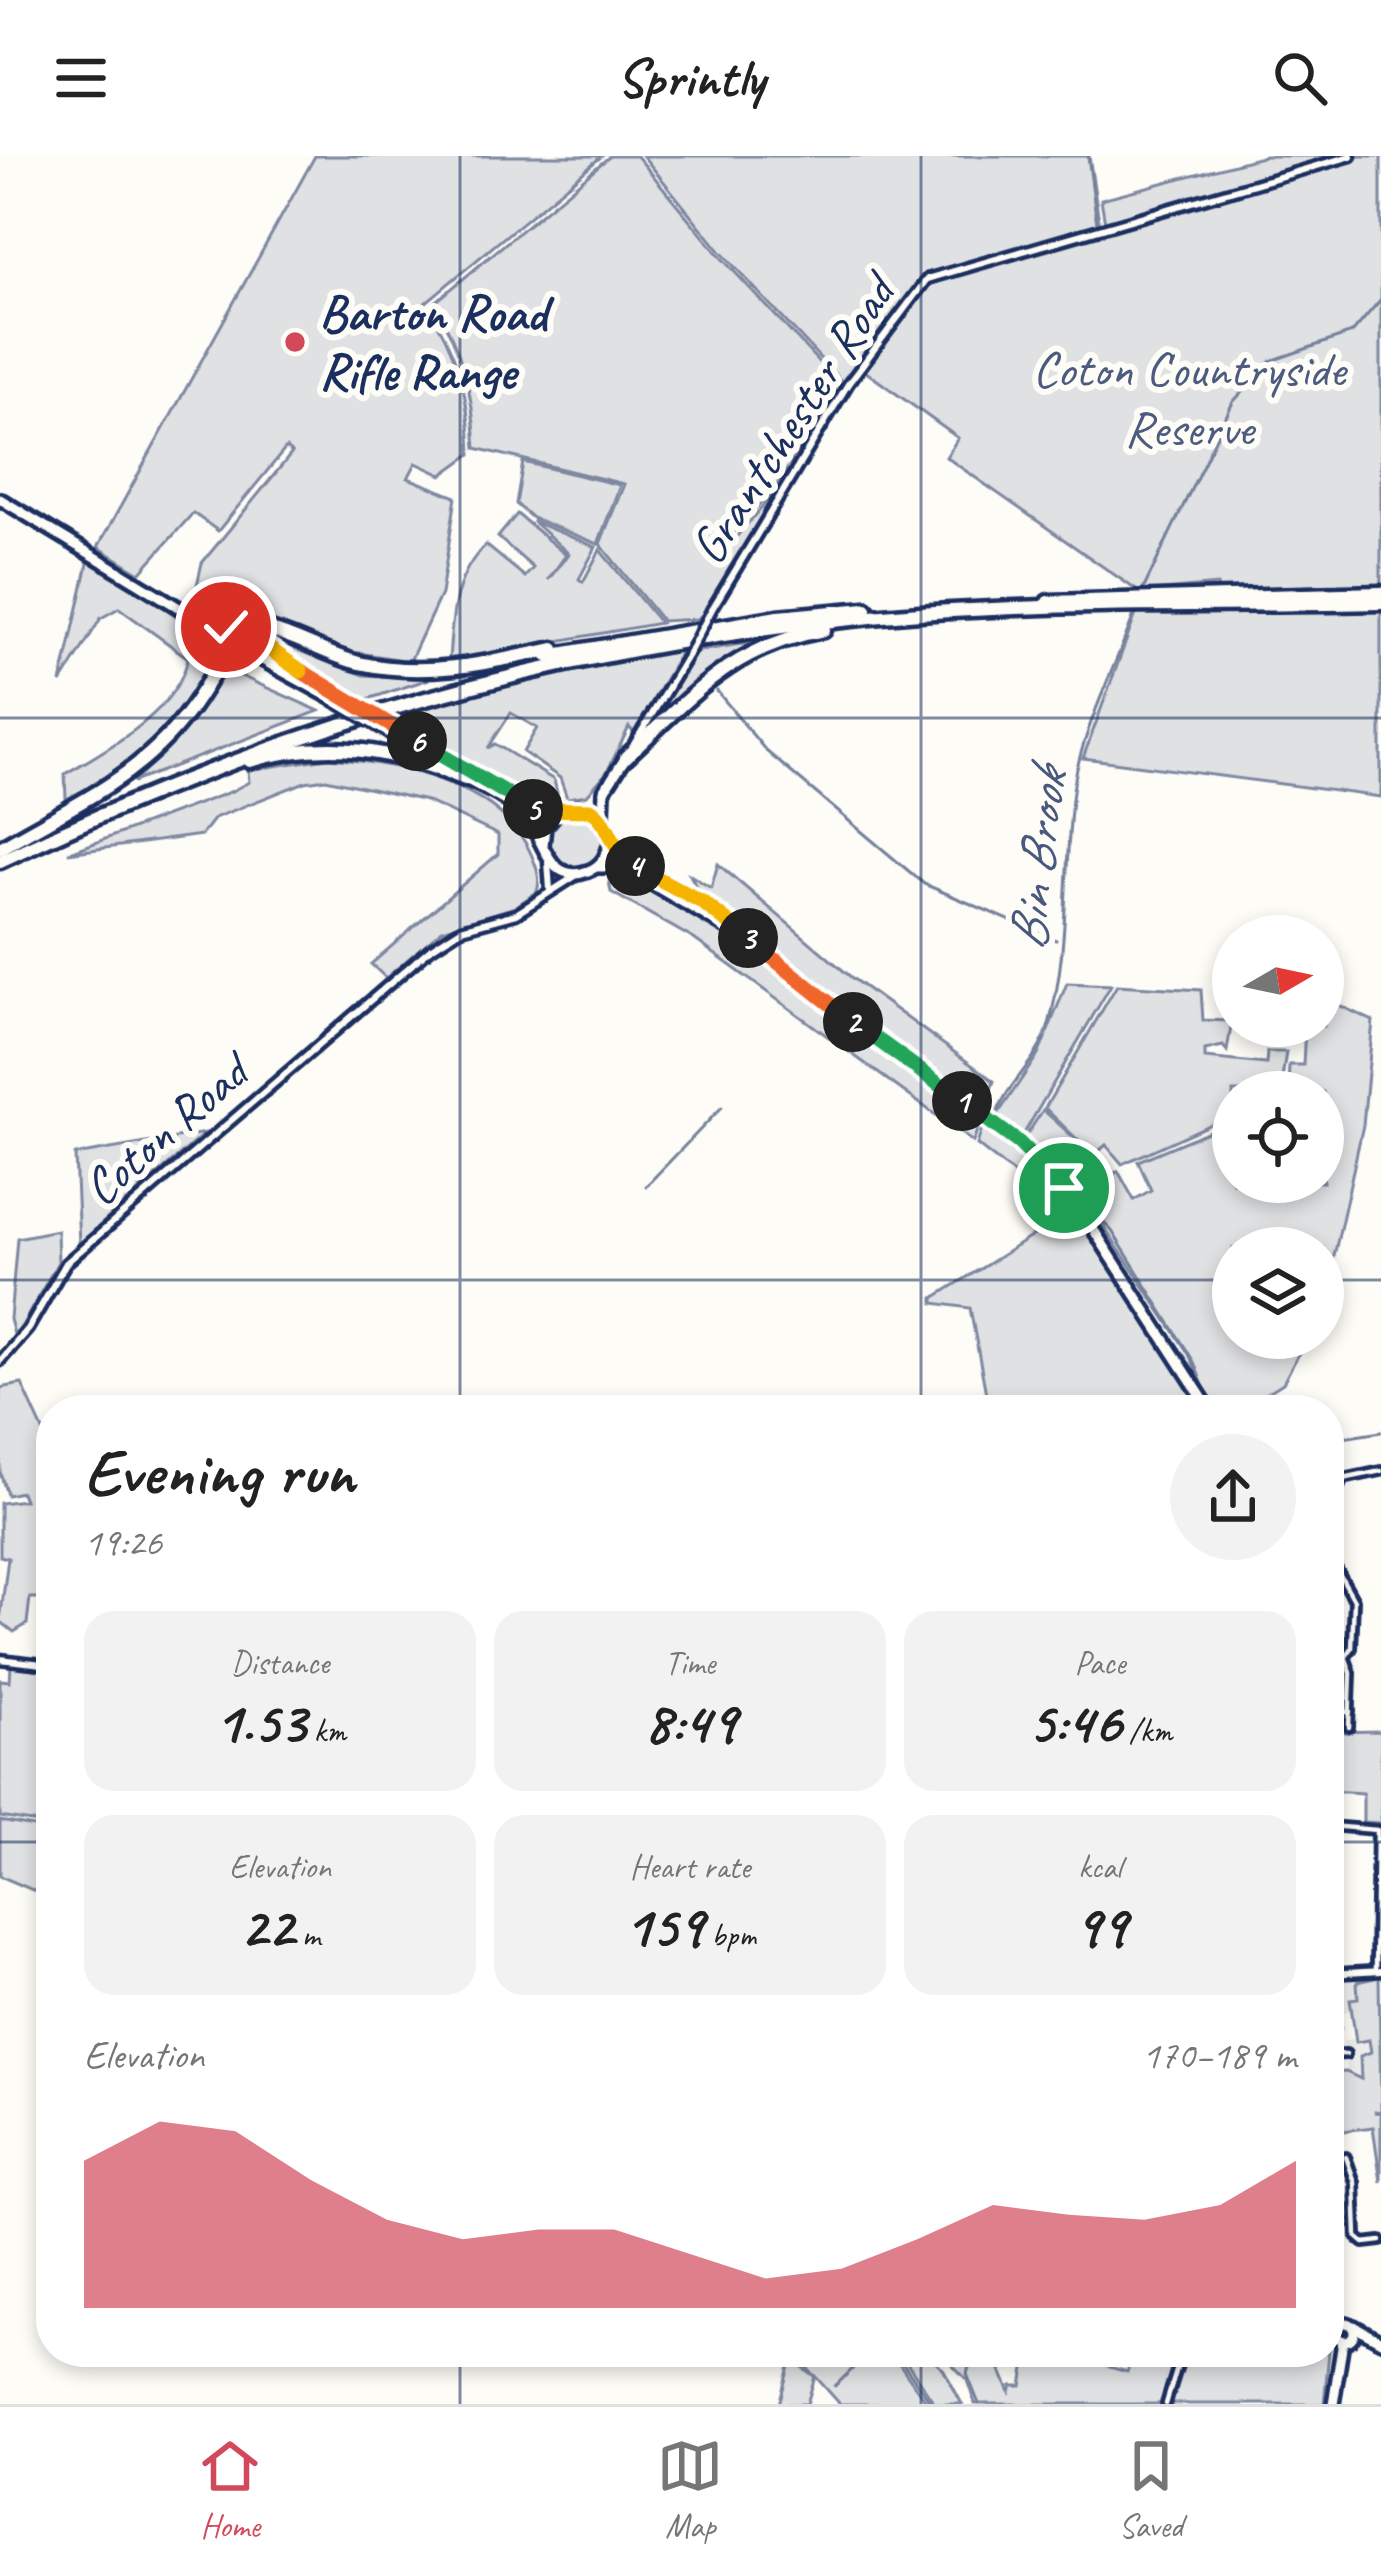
<!DOCTYPE html>
<meta charset="utf-8">
<style>
body{margin:0;font-family:Caveat,sans-serif;background:#f2f2f2;color:#222;height:100vh;display:flex;flex-direction:column;font-size:45px;white-space:nowrap}
*{box-sizing:border-box;margin:0}
p{font-size:39px;color:#767676}
.icon{flex:none;width:66px;height:66px;fill:none;stroke:currentColor;stroke-width:2;stroke-linecap:round;stroke-linejoin:round}
.map{position:relative;flex:1;overflow:hidden}
.side{position:absolute;left:36px;top:1239px;width:1308px;height:972px;display:flex;flex-direction:column;background:#fff;border-radius:48px;box-shadow:0 6px 18px #0003}
.side>*{flex:none}
.needle{width:78px;rotate:81deg}
.controls{position:absolute;left:1212px;top:759px;display:grid;gap:24px}
.controls a{display:grid;place-items:center;width:132px;height:132px;border-radius:50%;background:#fff;box-shadow:0 6px 18px #0003;font-size:60px}
.pin{position:absolute;display:grid;place-items:center;width:102px;height:102px;color:#fff;margin:-51px;border:6px solid #fff;border-radius:50%;box-shadow:0 3px 12px #0007}
.km{position:absolute;width:60px;height:60px;margin:-30px;border-radius:50%;background:#222;color:#fff;font-size:33px;line-height:60px;text-align:center}
.round{display:grid;place-items:center;flex:none;width:126px;height:126px;border-radius:63px;background:#f2f2f2}
.headline{display:flex;align-items:center;justify-content:space-between;height:204px;padding:0 48px}
h1{font-size:66px;font-weight:700;line-height:90px}
.stats{display:grid;grid-template-columns:repeat(3,1fr);gap:18px;height:204px;padding:12px 48px}
.stats div{display:grid;align-content:center;border-radius:30px;background:#f2f2f2;text-align:center}
.stats b{font-size:60px;font-weight:700}
.stats small{font-size:33px;font-weight:400}
.stats p{font-size:33px}
.chart{height:336px;padding:24px 48px}
.chart p{display:flex;justify-content:space-between}
.chart svg{width:100%;height:216px;margin-top:12px;fill:#d1495b;opacity:.7}
header{display:flex;justify-content:space-between;align-items:center;height:156px;padding:0 48px;background:#fff;font-size:54px;font-weight:700}
.tabs{display:flex;justify-content:space-around;align-items:center;height:168px;border-top:3px solid #e0e0e0;background:#fff;font-size:33px;color:#767676}
.tabs a{display:grid;justify-items:center;gap:6px}
.tabs .current{color:#d1495b}
.map>svg:first-child{display:block}
.built{fill:#edeeec}
.green{fill:#e0e1e3;stroke:#7e88a0;stroke-width:3}
.lines{fill:none;stroke-linecap:round;stroke-linejoin:round}
.stream{stroke:#76819c;stroke-width:3}
.minor-casing{stroke:#1b2f5e;stroke-width:14}
.tertiary-casing{stroke:#1b2f5e;stroke-width:15}
.primary-casing{stroke:#1b2f5e;stroke-width:18}
.motorway-casing{stroke:#1b2f5e;stroke-width:21}
.minor{stroke:#fdfcf7;stroke-width:4.5}
.tertiary{stroke:#fdfcf7;stroke-width:6}
.primary{stroke:#fdfcf7;stroke-width:9}
.motorway{stroke:#fdfcf7;stroke-width:12}
.tertiary-bridge-casing{stroke:#1b2f5e;stroke-width:15;stroke-linecap:butt}
.primary-bridge-casing{stroke:#1b2f5e;stroke-width:18;stroke-linecap:butt}
.tertiary-bridge{stroke:#fdfcf7;stroke-width:6}
.primary-bridge{stroke:#fdfcf7;stroke-width:9}
.split-1-casing{stroke:#fff;stroke-width:24}
.split-2-casing{stroke:#fff;stroke-width:24}
.split-3-casing{stroke:#fff;stroke-width:24}
.split-4-casing{stroke:#fff;stroke-width:24}
.split-5-casing{stroke:#fff;stroke-width:24}
.split-6-casing{stroke:#fff;stroke-width:24}
.split-7-casing{stroke:#fff;stroke-width:24}
.split-8-casing{stroke:#fff;stroke-width:24}
.split-1{stroke:#22a559;stroke-width:15}
.split-2{stroke:#22a559;stroke-width:15}
.split-3{stroke:#f0652b;stroke-width:15}
.split-4{stroke:#f5b400;stroke-width:15}
.split-5{stroke:#f5b400;stroke-width:15}
.split-6{stroke:#22a559;stroke-width:15}
.split-7{stroke:#f0652b;stroke-width:15}
.split-8{stroke:#f5b400;stroke-width:15}
.grid{fill:none;stroke:#1b2f5e;stroke-width:3;stroke-opacity:0.55}
.poi-dot{fill:#d1495b;stroke:#fdfcf7;stroke-width:4.5}
.labels{text-anchor:middle;dominant-baseline:central;stroke-width:12;stroke-linejoin:round;paint-order:stroke}
.poi-label{font-size:51px;font-weight:bold;fill:#1b2f5e;stroke:#fdfcf7;text-anchor:start}
.park-label{font-size:51px;fill:#4c5c7f;stroke:#fdfcf7}
.street-label{font-size:51px;fill:#1b2f5e;stroke:#fdfcf7}
.water-label{font-size:54px;font-style:italic;fill:#49587d;stroke:#fdfcf7}
</style>
<header><svg class="icon" aria-label="menu" viewBox="0 0 24 24"><path d="M4 6h16M4 12h16M4 18h16"/></svg>Sprintly<svg class="icon" aria-label="search" viewBox="0 0 24 24"><circle cx="10" cy="10" r="6"/><path d="M15 15l6 6"/></svg></header>
<div class="map">
<svg width="1381" height="2248" viewBox="0 0 1381 2248">
<rect width="100%" height="100%" fill="#fdfcf7"/>
<filter id="ink" filterUnits="userSpaceOnUse"><feTurbulence type="fractalNoise" baseFrequency=".00833" numOctaves="2"/><feDisplacementMap in="SourceGraphic" scale="24" xChannelSelector="R" yChannelSelector="G"/><feConvolveMatrix kernelMatrix="1 2 1 2 8 2 1 2 1" color-interpolation-filters="sRGB"/></filter>
<g filter="url(#ink)">
<path class="built" d="M1381,1818v208l-7,-53 -16,-52 -12,-5 -3,-31 12,-3 -3,-27 -23,2v-35z"/>
<g class="green">
<path d="M315,0h287l-177,147c33,49 44,92 46,151l-29,21 -26,-12 -8,15 48,19 -15,97 -31,67 -64,-10 -112,-42 -25,-17 -14,2 7,-31 90,-110 -6,-5 -68,83 -25,-18 -53,60 -42,-26z"/>
<path d="M610,0h27l81,98 123,132 -68,105 -37,37 -24,37 63,-73 -67,118 -11,9 -35,2 -62,-77 24,-60 -148,-36c-3,-53 -13,-99 -43,-144z"/>
<path d="M643,0h446l11,71 251,-71h30v429l-162,8 -2,-8 -78,7 -193,-135 12,-19 -96,-69 -5,-3 -12,19 -125,-134z"/>
<path d="M1265,0h72l-232,67 -4,-24z"/>
<path d="M523,306l97,23 -22,59 -66,-26 -16,-14z"/>
<path d="M517,358l49,41 -18,25 21,-26 -37,-33 64,26 -17,32 4,3 17,-32 60,73 -211,37c3,-42 4,-85 37,-115l39,32 8,-9 -35,-31z"/>
<path d="M89,403l89,58 35,36c-15,71 -87,117 -147,146l-1,-25c44,-26 112,-62 123,-116l-69,-50 -18,10 -40,65z"/>
<path d="M1381,452v189l-298,-39 53,-144z"/>
<path d="M266,482l98,37 65,4 -67,22z"/>
<path d="M765,484l-55,31 -54,44 37,-63z"/>
<path d="M683,492l-49,85 -5,-6 -22,45 -20,23 -20,3 -7,-20 -37,-26 14,-24 -26,-15 -23,35 7,-4 59,36 5,21 -20,4 -145,-86 21,-3 -21,-4 85,-24z"/>
<path d="M223,512l96,43 -186,71 48,-47z"/>
<path d="M328,602c70,5 173,25 204,98 5,12 9,23 5,36l-22,15 -73,23 -56,48 -15,-14 127,-110v-19l-72,-34 -100,-22 -21,3 -91,36 -13,17 -133,18 162,-61 19,-10 -1,-12z"/>
<circle cx="576" cy="684" r="29"/>
<path d="M718,708l134,114 142,103 -10,27 -284,-214 -10,-19 21,13z"/>
<path d="M607,713l17,4 84,49 273,197 -8,23 -279,-203 -83,-47z"/>
<path d="M1067,827l44,2 -89,152 -26,-20 43,-64z"/>
<path d="M1117,829l84,5 2,30 29,1 -5,30 -4,-5 -18,4v8l61,6 1,-12h19l-6,40h-47v22l-111,50 -16,-19 -30,26 8,18 -6,4 -54,-54 19,-29 48,43 -46,-45z"/>
<path d="M1323,842l50,23 -10,104 -40,181v-58h-90v90h74l-24,45 -24,15 9,12h-54l-26,-58 -105,-156 35,-25 16,29 17,-10 -13,-29 95,-40v61h90v-90h-35l1,-27h14l2,-39h18z"/>
<path d="M984,965l47,37 27,32 -21,16 -24,-33 -36,-28z"/>
<path d="M205,977l-126,111 -4,-89z"/>
<path d="M1061,1037l134,197v20h-206l-19,-102 -36,-5v-5l127,-80 -17,-8z"/>
<path d="M57,1074l1,32 -43,76 -5,-19 7,-81z"/>
<path d="M22,1228l29,64v150h-21l-3,26 -13,8 -14,-11 8,-63 -8,-2v-53l24,-3 -3,-8 -14,3 -7,-23v-84z"/>
<path d="M11,1510l40,4v155l-51,-8v-137l10,1z"/>
<path d="M1381,1575v92l-18,-1v-29l-34,-2v-59z"/>
<path d="M0,1665l51,9v68l-51,-22z"/>
<path d="M1379,1821l2,134 -7,1 7,1v69l-8,-55 -44,6v-60l17,-1 15,7 -1,-23 11,-4 -2,-12 -13,2 -6,-43 8,-1 -1,-16z"/>
<path d="M1329,2174l2,1 -7,73h-155l14,-52h146z"/>
<path d="M794,2196h97l37,52h-88l-25,-28 -8,28h-28l12,-45 23,17z"/>
<path d="M900,2196h27l17,18 18,34h-27z"/>
<path d="M964,2196h29l17,40 2,-6h10l3,-18 16,-16h45l7,6 18,-6 -2,15 18,5 7,-20h47l-17,52h-189l-8,-24 -18,-19z"/>
</g>
<g class="lines">
<g class="stream">
<path d="M1088,0l9,68"/>
<path d="M1141,438l92,-192 38,-41 81,-28 29,-34"/>
<path d="M1136,453c-19,56 -56,124 -63,182 -10,79 -3,159 -25,237 -10,33 -40,54 -51,86l115,117 82,131 9,24"/>
<path d="M717,535l49,60 158,133 132,56"/>
<path d="M646,1030l76,-79"/>
<path d="M1329,1284l52,-8"/>
<path d="M895,2196l37,52"/>
<path d="M973,2196l-6,22 12,30"/>
<path d="M835,2230l35,-34"/>
</g>
<g class="minor-casing">
<g id="minor">
<path d="M1329,1319l14,4"/>
<path d="M1329,1351l14,-28 38,-8"/>
<path d="M1329,1399l25,45 -2,48 -10,14 -13,4"/>
<path d="M1346,1503l5,14 -2,54"/>
<path d="M1329,1555l21,1"/>
<path d="M1329,1670l48,4 -2,141"/>
<path d="M1329,1873l6,-1"/>
<path d="M1329,1899l17,-1"/>
<path d="M1346,2001l9,25 2,55 7,6 17,-2"/>
<path d="M1329,2117l4,1 -4,-48"/>
<path d="M996,2196l1,7 7,-3"/>
<path d="M1166,2248l16,-52"/>
</g>
</g>
<g class="tertiary-casing">
<g id="tertiary">
<path d="M712,453l136,-225 79,-105 424,-123"/>
<path d="M634,588l55,-91"/>
<path d="M548,706l2,28"/>
<path d="M0,1205l28,-32 38,-66 364,-314 31,-20 55,-15 61,-39"/>
<path d="M0,1503l51,6"/>
<path d="M1329,1818l52,-3"/>
</g>
</g>
<g class="primary-casing">
<g id="primary">
<path d="M0,343l186,113 38,38 31,6 82,45"/>
<path d="M187,456l51,15 110,73"/>
<path d="M386,566l150,89 42,-5 19,7 25,45 113,67 101,84 183,134 56,58 135,209"/>
<path d="M378,569l72,44"/>
<path d="M464,622c19,10 43,20 59,35 20,20 24,74 65,58 14,-5 19,-16 22,-29"/>
<path d="M603,661l1,-26 22,-34"/>
<path d="M543,689l2,-18 12,-14"/>
<path d="M596,711h27l126,74"/>
<circle cx="1345" cy="2176" r="9"/>
<path d="M1354,2170l27,15"/>
<path d="M1333,2248l10,-63"/>
</g>
</g>
<g class="motorway-casing">
<g id="motorway">
<path d="M1048,446l333,-9"/>
<path d="M234,471c42,-6 85,27 125,36 66,15 130,0 195,-14"/>
<path d="M548,500l230,-39 88,-8"/>
<path d="M626,601c64,-59 105,-111 198,-127"/>
<path d="M250,605c76,-23 143,-11 215,18"/>
<path d="M0,692c76,-45 148,-73 198,-150 10,-16 22,-32 24,-50"/>
<path d="M0,705c287,-136 555,-214 871,-244 166,-16 343,-10 510,-14"/>
</g>
</g>
<use href="#minor" class="minor"/>
<use href="#tertiary" class="tertiary"/>
<use href="#primary" class="primary"/>
<use href="#motorway" class="motorway"/>
<g class="tertiary-bridge-casing">
<path id="tertiary-bridge" d="M689,497l23,-44"/>
</g>
<g class="primary-bridge-casing">
<g id="primary-bridge">
<path d="M348,544l38,22"/>
<path d="M337,545l41,24"/>
</g>
</g>
<use href="#tertiary-bridge" class="tertiary-bridge"/>
<use href="#primary-bridge" class="primary-bridge"/>
</g>
</g>
<g class="lines" filter="url(#ink)">
<g class="split-1-casing">
<path id="split-1" d="M962,945l57,42 45,45"/>
</g>
<g class="split-2-casing">
<path id="split-2" d="M853,866l109,79"/>
</g>
<g class="split-3-casing">
<path id="split-3" d="M748,782l105,84"/>
</g>
<g class="split-4-casing">
<path id="split-4" d="M635,710l67,36 46,36"/>
</g>
<g class="split-5-casing">
<path id="split-5" d="M533,653l59,1c21,16 19,41 43,56"/>
</g>
<g class="split-6-casing">
<path id="split-6" d="M417,585l116,68"/>
</g>
<g class="split-7-casing">
<path id="split-7" d="M301,515l116,70"/>
</g>
<g class="split-8-casing">
<path id="split-8" d="M226,471l16,3 59,41"/>
</g>
<use href="#split-1" class="split-1"/>
<use href="#split-2" class="split-2"/>
<use href="#split-3" class="split-3"/>
<use href="#split-4" class="split-4"/>
<use href="#split-5" class="split-5"/>
<use href="#split-6" class="split-6"/>
<use href="#split-7" class="split-7"/>
<use href="#split-8" class="split-8"/>
</g>
<path class="grid" d="M460,0v1254M921,0v1254M0,562h1381M0,1124h1233M1323,1124h58M0,1686h51M1329,1686h52M460,2196v52M921,2196v52"/>
<circle class="poi-dot" cx="295" cy="186" r="12"/>
<g class="labels">
<g class="poi-label">
<text x="319" y="157">Barton Road<tspan x="319" dy="59">Rifle Range</tspan></text>
</g>
<g class="park-label">
<text x="1189" y="213">Coton Countryside<tspan x="1189" dy="59">Reserve</tspan></text>
</g>
<g class="street-label">
<text transform="translate(792 264) rotate(-57)">Grantchester Road</text>
<text transform="translate(165 974) rotate(-41)">Coton Road</text>
</g>
<g class="water-label">
<text transform="translate(1037 704) rotate(-83)">Bin Brook</text>
</g>
</g>
</svg>
<div class="controls">
<a><svg class="needle" viewBox="-14 -14 28 28"><path d="M0-13l5 13h-10z" fill="#e53935"/><path d="M0 13l5-13h-10z" fill="#767676"/></svg></a>
<a><svg class="icon" aria-label="locate" viewBox="0 0 24 24"><circle cx="12" cy="12" r="6"/><path d="M12 2v4M12 18v4M2 12h4M18 12h4"/></svg></a>
<a><svg class="icon" aria-label="layers" viewBox="0 0 24 24"><path d="M12 4l9 5-9 5-9-5zM3 14l9 5 9-5"/></svg></a>
</div>
<div class="pin" style="left:1064px;top:1032px;background:#1e9e55"><svg class="icon" aria-label="arrive" viewBox="0 0 24 24"><path d="M6 21V4h12l-3 4 3 4H6"/></svg></div>
<div class="pin" style="left:226px;top:471px;background:#d93025"><svg class="icon" aria-label="check" viewBox="0 0 24 24"><path d="M5 12l5 5 9-10"/></svg></div>
<b class="km" style="left:962px;top:945px">1</b>
<b class="km" style="left:853px;top:866px">2</b>
<b class="km" style="left:748px;top:782px">3</b>
<b class="km" style="left:635px;top:710px">4</b>
<b class="km" style="left:533px;top:653px">5</b>
<b class="km" style="left:417px;top:585px">6</b>
<section class="side">
<div class="headline"><div><h1>Evening run</h1><p>19:26</p></div><a class="round"><svg class="icon" aria-label="share" viewBox="0 0 24 24"><path d="M12 15V3M7 8l5-5 5 5M5 13v7h14v-7"/></svg></a></div>
<div class="stats">
<div><p>Distance</p><b>1.53<small> km</small></b></div>
<div><p>Time</p><b>8:49</b></div>
<div><p>Pace</p><b>5:46<small> /km</small></b></div>
</div>
<div class="stats">
<div><p>Elevation</p><b>22<small> m</small></b></div>
<div><p>Heart rate</p><b>159<small> bpm</small></b></div>
<div><p>kcal</p><b>99</b></div>
</div>
<div class="chart"><p><span>Elevation</span>170–189 m</p>
<svg viewBox="0 0 160 44" preserveAspectRatio="none"><path d="M0 44V14L10 6L20 8L30 18L40 26L50 30L60 28L70 28L80 33L90 38L100 36L110 30L120 23L130 25L140 26L150 23L160 14V44z"/></svg>
</div>
</section>
</div>
<nav class="tabs">
<a class="current"><svg class="icon" aria-label="home" viewBox="0 0 24 24"><path d="M3 11l9-7 9 7M6 9v11h12V9"/></svg>Home</a>
<a><svg class="icon" aria-label="map" viewBox="0 0 24 24"><path d="M3 6l6-2 6 2 6-2v14l-6 2-6-2-6 2zM9 4v14M15 6v14"/></svg>Map</a>
<a><svg class="icon" aria-label="saved" viewBox="0 0 24 24"><path d="M7 4h10v16l-5-4-5 4z"/></svg>Saved</a>
</nav>
